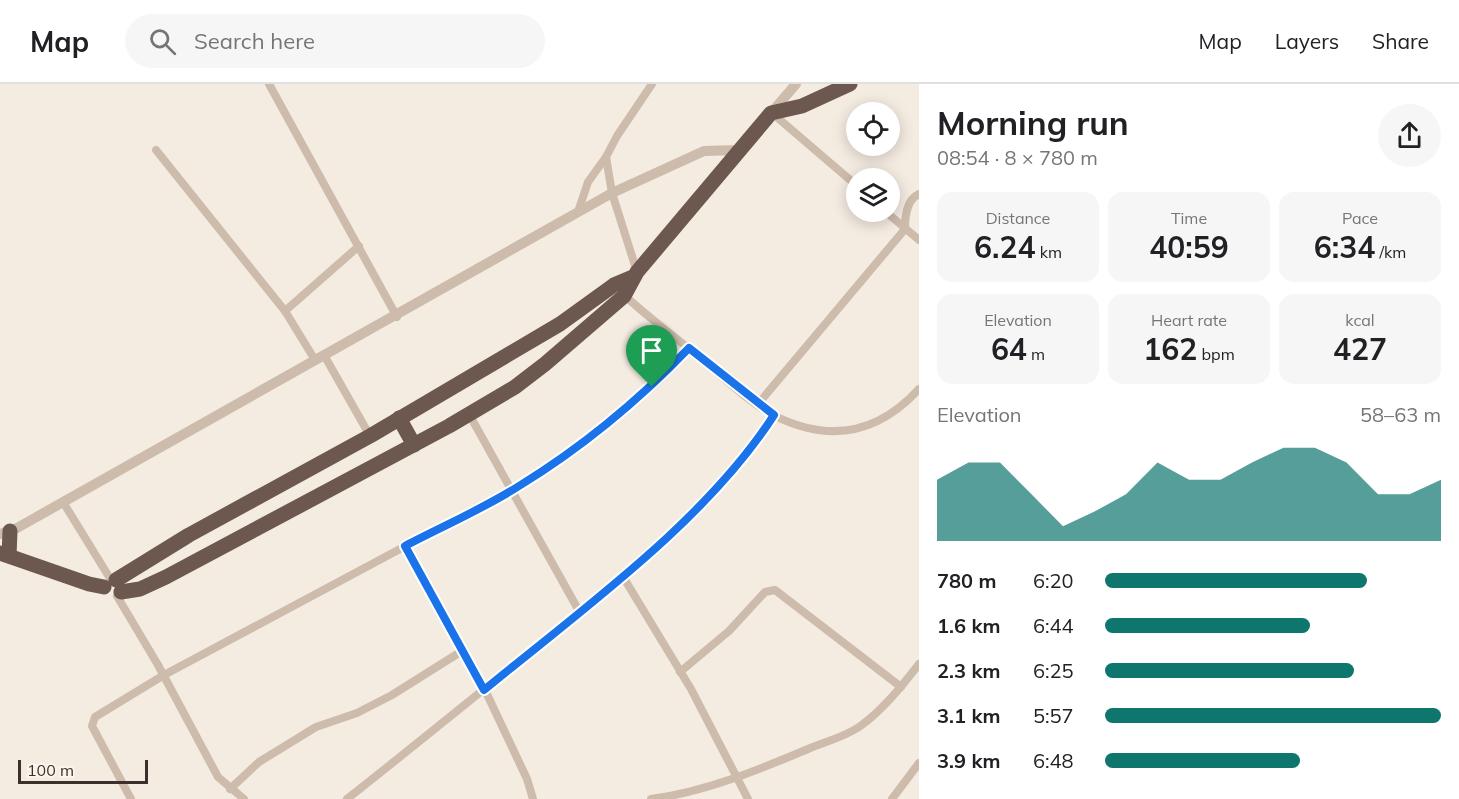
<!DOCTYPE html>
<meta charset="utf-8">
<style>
body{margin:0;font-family:Mulish,sans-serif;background:#f6f6f6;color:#202124;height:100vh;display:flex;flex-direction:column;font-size:22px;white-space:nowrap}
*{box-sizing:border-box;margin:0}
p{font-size:20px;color:#757577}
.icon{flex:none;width:33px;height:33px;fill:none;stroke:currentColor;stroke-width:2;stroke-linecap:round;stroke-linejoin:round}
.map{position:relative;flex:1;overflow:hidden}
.side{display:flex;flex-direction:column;background:#fff;width:540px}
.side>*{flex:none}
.buttons{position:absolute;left:846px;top:18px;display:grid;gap:12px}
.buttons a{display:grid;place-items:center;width:54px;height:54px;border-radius:50%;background:#fff;box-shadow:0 3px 15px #0003;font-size:30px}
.scale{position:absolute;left:18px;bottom:15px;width:130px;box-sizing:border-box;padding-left:6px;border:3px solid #3b302b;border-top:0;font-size:16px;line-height:21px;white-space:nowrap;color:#3b302b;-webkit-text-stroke:4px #fbf5ee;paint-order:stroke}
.pin{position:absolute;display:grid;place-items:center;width:51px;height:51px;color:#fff;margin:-62px -26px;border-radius:50% 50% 50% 0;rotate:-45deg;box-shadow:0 0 6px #0007}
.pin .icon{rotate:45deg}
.round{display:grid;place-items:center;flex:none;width:63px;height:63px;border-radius:32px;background:#f6f6f6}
.headline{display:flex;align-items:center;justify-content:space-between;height:102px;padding:0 18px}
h1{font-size:33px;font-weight:700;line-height:45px}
.stats{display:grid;grid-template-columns:repeat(3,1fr);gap:9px;height:102px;padding:6px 18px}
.stats div{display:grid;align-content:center;border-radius:15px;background:#f6f6f6;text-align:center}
.stats b{font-size:30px;font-weight:700}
.stats small{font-size:16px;font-weight:400}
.stats p{font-size:16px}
.chart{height:168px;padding:12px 18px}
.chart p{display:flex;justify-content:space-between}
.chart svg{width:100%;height:108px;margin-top:6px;fill:#0f766e;opacity:.7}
ul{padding:0 18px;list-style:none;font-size:20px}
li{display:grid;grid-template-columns:96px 72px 1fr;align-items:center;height:45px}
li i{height:15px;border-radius:8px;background:#0f766e}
header{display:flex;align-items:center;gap:36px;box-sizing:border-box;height:84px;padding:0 30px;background:#fff;border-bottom:2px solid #e0e0e0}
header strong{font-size:28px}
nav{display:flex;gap:33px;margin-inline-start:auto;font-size:21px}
.search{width:420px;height:54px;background:#f6f6f6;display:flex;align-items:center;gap:15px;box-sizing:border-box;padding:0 21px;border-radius:33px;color:#757577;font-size:22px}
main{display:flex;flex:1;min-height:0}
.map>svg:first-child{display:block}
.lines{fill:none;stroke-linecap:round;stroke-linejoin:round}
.minor{stroke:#cdbbac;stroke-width:8}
.tertiary{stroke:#cdbbac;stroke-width:10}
.trunk{stroke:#6c584f;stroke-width:15}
.route-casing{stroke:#fff;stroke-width:12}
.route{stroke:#1a73e8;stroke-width:8}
</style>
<header>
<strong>Map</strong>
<div class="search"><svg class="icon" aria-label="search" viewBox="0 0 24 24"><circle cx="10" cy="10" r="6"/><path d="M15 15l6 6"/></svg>Search here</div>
<nav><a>Map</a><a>Layers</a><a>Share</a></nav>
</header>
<main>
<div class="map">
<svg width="919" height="715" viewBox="0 0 919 715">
<rect width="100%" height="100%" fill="#f4ebe1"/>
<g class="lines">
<g class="minor">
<path d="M269,0l128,233"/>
<path d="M772,29l84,72"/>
<path d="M156,66l129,161 30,49"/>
<path d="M578,128l10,-30 18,-25"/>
<path d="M886,128l33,28"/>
<path d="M637,188l-25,-79 -6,-36 11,-21 35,-52"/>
<path d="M622,209c24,23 52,43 77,64 24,20 49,45 76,59 55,27 103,18 144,-27"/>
<path d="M285,227l74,-65"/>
<path d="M324,271l46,81"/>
<path d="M758,320l147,-175c0,-12 1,-29 14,-35"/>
<path d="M469,330l110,197"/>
<path d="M63,418l48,78"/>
<path d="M405,462l80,144 42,89 6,20"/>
<path d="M622,491l69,114 57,110"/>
<path d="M117,512l41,69 60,112 26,22"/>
<path d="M680,588l49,-41 36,-39 10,-2 126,97"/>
<path d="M230,705l29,-27 57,-35 41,-14 35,-18 70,-44"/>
<path d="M131,715l-39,-73 3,-9 69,-42 354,-189 71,-49 63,-50 37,-39"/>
<path d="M347,715c76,-60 151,-121 226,-182 73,-60 149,-122 201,-202"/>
<path d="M651,715c54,-7 107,-29 157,-50 17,-7 36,-12 51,-22 23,-16 43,-41 60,-63"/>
<path d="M892,715l27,-36"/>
</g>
<g class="tertiary">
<path d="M771,29l25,-29"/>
<path d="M0,450l17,-6 595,-335 92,-42 36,-1"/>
</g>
<g class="trunk">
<path d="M399,334l15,27"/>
<path d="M0,469l89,31 15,3"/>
<path d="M9,472l1,-25"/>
<path d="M116,496l73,-45 181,-99 190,-112 54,-39 19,-8"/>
<path d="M121,508l19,-3 26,-12 283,-151 66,-39 30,-23 79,-68 13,-24 134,-159 31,-7 48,-22"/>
</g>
</g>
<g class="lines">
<g class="route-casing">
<path id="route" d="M689,264l85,67c-68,106 -193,195 -290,275l-79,-144c38,-20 78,-37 114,-60 62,-38 119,-85 170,-138z"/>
</g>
<use href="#route" class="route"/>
</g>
</svg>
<div class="buttons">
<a><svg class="icon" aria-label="locate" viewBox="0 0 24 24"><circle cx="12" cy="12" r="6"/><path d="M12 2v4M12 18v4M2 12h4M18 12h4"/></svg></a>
<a><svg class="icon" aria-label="layers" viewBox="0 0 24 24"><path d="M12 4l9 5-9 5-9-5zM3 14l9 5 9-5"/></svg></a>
</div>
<div class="scale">100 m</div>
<div class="pin" style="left:652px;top:303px;background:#1e9e55"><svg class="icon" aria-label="arrive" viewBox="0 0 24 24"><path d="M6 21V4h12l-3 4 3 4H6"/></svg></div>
</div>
<section class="side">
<div class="headline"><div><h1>Morning run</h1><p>08:54 · 8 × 780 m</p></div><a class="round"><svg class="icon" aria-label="share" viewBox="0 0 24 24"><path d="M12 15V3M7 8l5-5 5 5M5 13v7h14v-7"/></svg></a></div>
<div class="stats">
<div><p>Distance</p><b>6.24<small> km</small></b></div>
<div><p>Time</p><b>40:59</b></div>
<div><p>Pace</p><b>6:34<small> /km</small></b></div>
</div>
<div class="stats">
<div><p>Elevation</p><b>64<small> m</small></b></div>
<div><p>Heart rate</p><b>162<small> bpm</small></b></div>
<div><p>kcal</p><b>427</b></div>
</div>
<div class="chart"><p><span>Elevation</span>58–63 m</p>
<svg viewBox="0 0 160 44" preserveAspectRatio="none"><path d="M0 44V19L10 12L20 12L30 25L40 38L50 32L60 25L70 12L80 19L90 19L100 12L110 6L120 6L130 12L140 25L150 25L160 19V44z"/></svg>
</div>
<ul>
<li><b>780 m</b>6:20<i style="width:78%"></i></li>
<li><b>1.6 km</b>6:44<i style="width:61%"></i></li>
<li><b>2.3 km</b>6:25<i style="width:74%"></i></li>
<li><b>3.1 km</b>5:57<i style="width:100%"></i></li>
<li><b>3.9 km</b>6:48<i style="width:58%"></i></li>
</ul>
</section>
</main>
